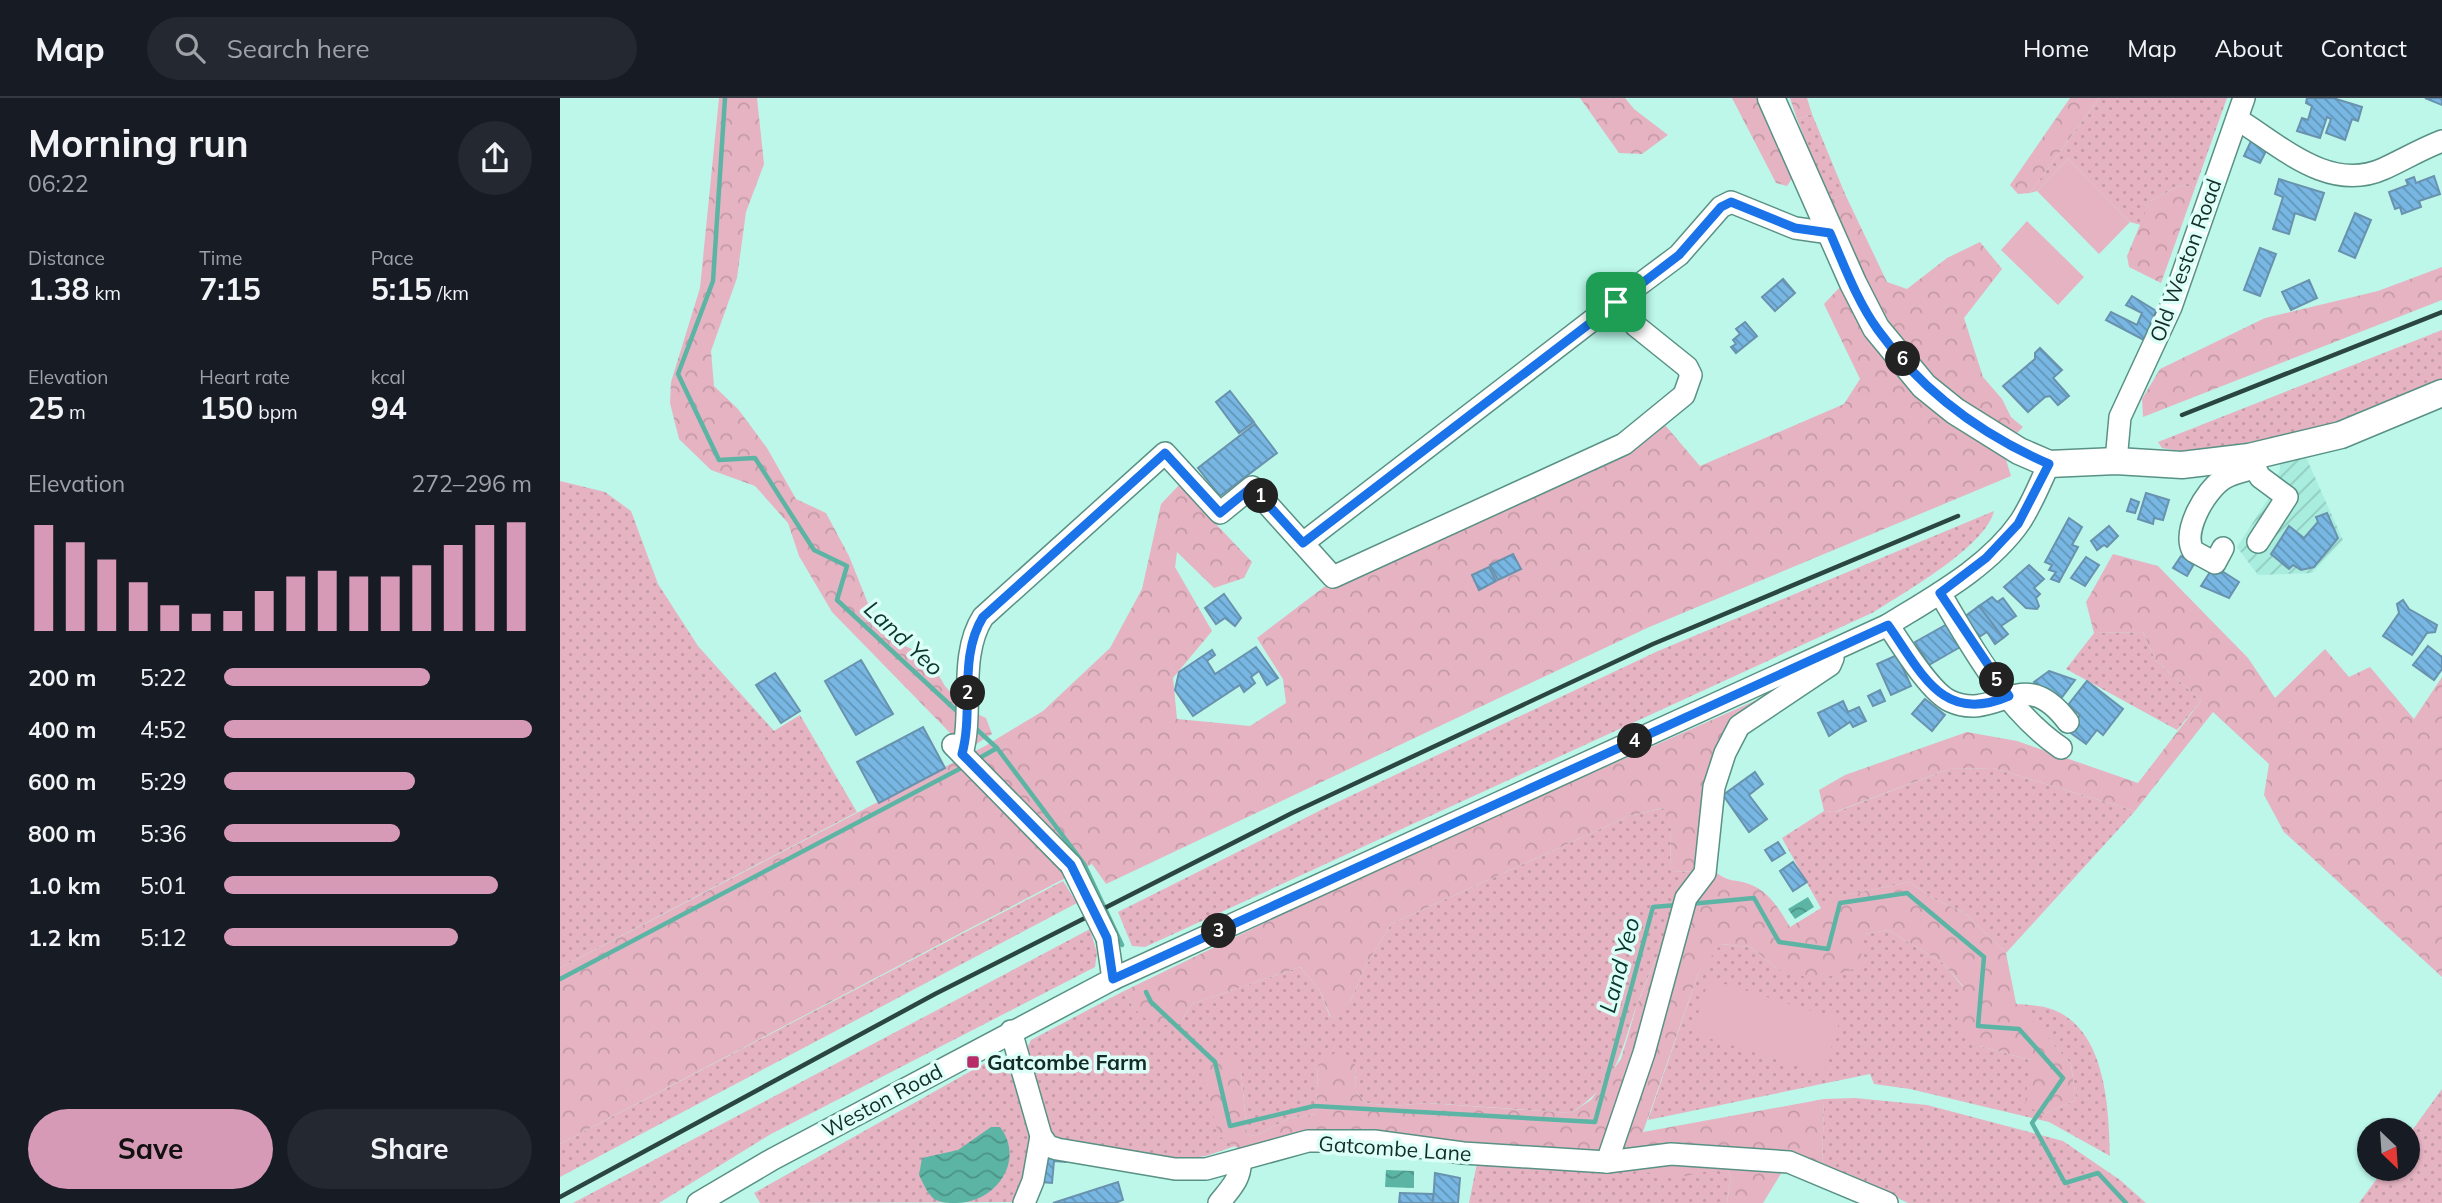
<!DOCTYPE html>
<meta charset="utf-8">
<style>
body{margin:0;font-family:Mulish,sans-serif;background:#242831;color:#f1f3f6;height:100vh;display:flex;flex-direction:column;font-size:26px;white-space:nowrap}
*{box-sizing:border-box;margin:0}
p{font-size:23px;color:#9ea1a6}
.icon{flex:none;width:38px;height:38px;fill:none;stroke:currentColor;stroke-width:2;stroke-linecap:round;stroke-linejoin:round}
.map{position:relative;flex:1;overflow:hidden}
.panel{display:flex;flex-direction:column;background:#171b24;width:560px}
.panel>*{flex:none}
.needle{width:46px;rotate:155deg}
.buttons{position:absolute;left:1797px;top:1020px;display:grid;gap:14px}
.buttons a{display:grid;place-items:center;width:63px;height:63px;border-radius:50%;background:#171b24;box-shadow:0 2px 5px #0004;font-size:35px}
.pin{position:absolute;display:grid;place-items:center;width:60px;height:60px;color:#fff;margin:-30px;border-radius:14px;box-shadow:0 4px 10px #0006}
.km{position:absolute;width:35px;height:35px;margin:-18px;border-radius:50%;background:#222;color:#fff;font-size:19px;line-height:35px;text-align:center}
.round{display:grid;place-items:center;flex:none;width:74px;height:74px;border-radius:37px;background:#242831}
.summary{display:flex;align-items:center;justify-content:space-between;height:119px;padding:0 28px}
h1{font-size:38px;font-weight:700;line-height:52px}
.metrics{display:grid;grid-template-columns:repeat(3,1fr);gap:10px;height:119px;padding:7px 28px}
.metrics div{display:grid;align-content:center}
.metrics b{font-size:30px;font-weight:700}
.metrics small{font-size:19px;font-weight:400}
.metrics p{font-size:19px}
.chart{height:196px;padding:14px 28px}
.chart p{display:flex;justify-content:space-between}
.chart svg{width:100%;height:126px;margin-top:7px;stroke:#d699b6;stroke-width:6}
.primary-button{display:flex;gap:14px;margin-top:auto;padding:14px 28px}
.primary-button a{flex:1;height:80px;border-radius:42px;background:#d699b6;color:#111;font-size:28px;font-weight:700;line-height:80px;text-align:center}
.primary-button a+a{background:#242831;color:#f1f3f6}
ul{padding:0 28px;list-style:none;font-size:23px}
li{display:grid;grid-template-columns:112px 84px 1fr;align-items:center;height:52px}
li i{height:18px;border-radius:9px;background:#d699b6}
header{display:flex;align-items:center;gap:42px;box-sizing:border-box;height:98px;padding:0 35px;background:#171b24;border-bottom:2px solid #363941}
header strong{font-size:33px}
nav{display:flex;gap:38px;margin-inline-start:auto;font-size:24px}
.search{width:490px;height:63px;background:#242831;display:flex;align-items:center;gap:18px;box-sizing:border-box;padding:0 24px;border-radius:38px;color:#9ea1a6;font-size:26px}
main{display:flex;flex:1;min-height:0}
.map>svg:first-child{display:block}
.industrial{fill:url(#industrial-furrows)}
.grass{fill:url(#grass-dots)}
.forest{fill:url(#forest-crowns)}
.pitch{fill:#e6b3c2}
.water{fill:url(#water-waves)}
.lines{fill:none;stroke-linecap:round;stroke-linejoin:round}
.stream{stroke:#5cb5a4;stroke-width:4.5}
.building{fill:url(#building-back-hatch);stroke:#6992ae;stroke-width:2}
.minor-casing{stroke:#599185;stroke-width:24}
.major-casing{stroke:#599185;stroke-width:29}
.minor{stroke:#fff;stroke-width:21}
.major{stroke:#fff;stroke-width:26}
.rail{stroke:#2b4640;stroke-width:4.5}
.minor-bridge-casing{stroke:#599185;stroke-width:24;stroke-linecap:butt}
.minor-bridge{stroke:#fff;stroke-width:21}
.route-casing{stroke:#fff;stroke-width:14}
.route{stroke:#1a73e8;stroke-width:9}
.poi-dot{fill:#b62b68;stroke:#dcfff7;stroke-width:2.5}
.labels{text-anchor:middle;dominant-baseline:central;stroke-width:7;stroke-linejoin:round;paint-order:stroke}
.street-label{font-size:21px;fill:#152c27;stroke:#dcfff7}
.poi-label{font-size:21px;font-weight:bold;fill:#152c27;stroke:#dcfff7;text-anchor:start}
.water-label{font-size:23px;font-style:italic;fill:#0b362f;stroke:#dcfff7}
</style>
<header>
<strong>Map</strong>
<div class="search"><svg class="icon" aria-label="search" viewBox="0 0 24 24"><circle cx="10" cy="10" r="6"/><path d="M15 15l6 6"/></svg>Search here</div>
<nav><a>Home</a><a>Map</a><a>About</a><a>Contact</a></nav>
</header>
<main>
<section class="panel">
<div class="summary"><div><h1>Morning run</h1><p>06:22</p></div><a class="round"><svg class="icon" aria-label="share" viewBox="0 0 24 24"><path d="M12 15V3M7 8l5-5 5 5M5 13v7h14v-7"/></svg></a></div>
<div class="metrics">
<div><p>Distance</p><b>1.38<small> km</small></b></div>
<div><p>Time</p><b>7:15</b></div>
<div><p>Pace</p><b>5:15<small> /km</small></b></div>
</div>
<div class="metrics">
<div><p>Elevation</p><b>25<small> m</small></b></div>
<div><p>Heart rate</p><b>150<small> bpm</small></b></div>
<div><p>kcal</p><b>94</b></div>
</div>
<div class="chart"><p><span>Elevation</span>272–296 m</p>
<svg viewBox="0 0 160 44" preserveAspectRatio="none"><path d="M5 44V7M15 44V13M25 44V19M35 44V27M45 44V35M55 44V38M65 44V37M75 44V30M85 44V25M95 44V23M105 44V25M115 44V25M125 44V21M135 44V14M145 44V7M155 44V6"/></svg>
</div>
<ul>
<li><b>200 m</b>5:22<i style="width:67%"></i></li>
<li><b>400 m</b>4:52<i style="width:100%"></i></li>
<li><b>600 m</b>5:29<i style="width:62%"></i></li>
<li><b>800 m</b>5:36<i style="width:57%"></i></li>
<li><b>1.0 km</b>5:01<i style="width:89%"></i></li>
<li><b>1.2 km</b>5:12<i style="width:76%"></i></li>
</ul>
<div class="primary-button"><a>Save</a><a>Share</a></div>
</section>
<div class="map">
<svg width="1882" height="1105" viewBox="0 0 1882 1105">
<defs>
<pattern id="industrial-furrows" width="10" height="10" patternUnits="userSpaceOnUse" patternTransform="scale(1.75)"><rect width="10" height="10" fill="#a8edde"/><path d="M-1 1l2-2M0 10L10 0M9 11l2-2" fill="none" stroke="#90cbbe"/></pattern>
<pattern id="grass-dots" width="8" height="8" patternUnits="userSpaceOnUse" patternTransform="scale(1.75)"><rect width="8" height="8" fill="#e6b3c2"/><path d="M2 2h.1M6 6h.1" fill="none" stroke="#c49aa7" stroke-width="1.8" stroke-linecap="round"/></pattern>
<pattern id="forest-crowns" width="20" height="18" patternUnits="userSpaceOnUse" patternTransform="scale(1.75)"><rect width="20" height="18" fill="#e6b3c2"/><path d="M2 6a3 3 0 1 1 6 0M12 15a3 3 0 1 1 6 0" fill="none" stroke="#c49aa7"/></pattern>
<pattern id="water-waves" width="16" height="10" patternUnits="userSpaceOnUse" patternTransform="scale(1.75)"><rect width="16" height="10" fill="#5cb5a4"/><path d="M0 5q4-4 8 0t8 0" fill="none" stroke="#4b9386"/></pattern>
<pattern id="building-back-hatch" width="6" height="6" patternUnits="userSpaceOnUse" patternTransform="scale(1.75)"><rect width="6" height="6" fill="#78b7e3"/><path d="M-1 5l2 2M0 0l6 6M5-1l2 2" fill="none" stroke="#6195b8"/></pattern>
</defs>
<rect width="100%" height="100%" fill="#bcf7ea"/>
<path class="industrial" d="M1745,357l38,85 -31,33 -54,2 -21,-28 33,-51 10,-27v-8z"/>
<g class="grass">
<path d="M1539,0h128l-32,90 -14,-3 -31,16 -9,24 -11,-3 -62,-63 -31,32 -7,2z"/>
<path d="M1252,16l33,80 -16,6 -32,-81z"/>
<path d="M1882,232v53l-110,45 -135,26 -35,-6 -4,-6z"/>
<path d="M0,383l45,11 26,19 27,73 40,62 76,85 26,-16 57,97 -297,156z"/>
<path d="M1434,413c-8,35 -89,81 -120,101l-729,335 -13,-1 -14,-34 207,-104 333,-157z"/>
<path d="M1583,534l12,27 46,42 -24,29 -111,-61 28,-36z"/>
<path d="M1433,670l142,43 -129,142 -41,-40 -29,-13 -27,-18 -67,14 -20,14 -40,-72 42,-27 12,1 113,-43z"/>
<path d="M1104,710l7,20 -1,43 30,1c-26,40 -42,81 -60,125 -20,51 -18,83 -69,116l-143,-10 -36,3 -27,-3 -9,-12 -1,-27 -37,2 -2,48 -26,4 -35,18 -8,-2 -6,-64 -22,66 19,9 -32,11 -36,5 -107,-18 -15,-9 -21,-86 4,-8 93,-49 10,18 48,11 10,-16 108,-37 19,22 11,28 21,-17 13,-31 27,-45 238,-108z"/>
<path d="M503,783l14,22 -517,274v-33z"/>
<path d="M530,831l7,24 -2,14 -324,167 -112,69h-86z"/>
<path d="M1328,832l55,33 20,24 17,59 50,14 14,54 32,-14 -5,-36 -55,-60c12,1 27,1 38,6 52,21 55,98 56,146l-61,-34 -139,-33 -36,-5 -4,-10 -222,46 50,-146 22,-30 30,3 29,23 85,-36z"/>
<path d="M436,959l6,1 11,10 21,77 -21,57 -253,1 -6,-10z"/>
<path d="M1882,991v114h-83l25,-34h24v-33z"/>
<path d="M1295,1000l72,7 136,36 57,39 26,23h-238l-59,-29 -27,-4 2,-71z"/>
<path d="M918,1060l152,13 96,-4 5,10 -4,26h-258z"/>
</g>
<g class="forest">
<path d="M159,0h38l7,66 -18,48 -9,66 -26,73 3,35 24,23 29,39 29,51 30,14 23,43 24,60 22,25 33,16 17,29 18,21 23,11 6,16 -19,12 -18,-8 -123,-126 -33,-56 -11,-33 -33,-37 -44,-16 -32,-31 -9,-36 1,-21 29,-94z"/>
<path d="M1020,0h45l9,11 34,26 -26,19 -23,-1z"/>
<path d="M1172,0h24l37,79 -6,9 -11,-3z"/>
<path d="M1230,0h17l5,16 -15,5z"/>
<path d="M1510,0h29l-69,95 -12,1 -8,-9z"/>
<path d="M1621,87l14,3 -34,95 -32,-16 -2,-11 23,-55z"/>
<path d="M1285,96l42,88 20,7 40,-31 33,-16 22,27 -38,49 19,59 19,22 9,18 12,10 -7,7c-24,-15 -50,-29 -72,-48 -57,-49 -85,-119 -115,-186z"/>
<path d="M1882,169v33l-299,117 -1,-18 18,-30 105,-51 113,-27z"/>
<path d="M1280,189l35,57 130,112 6,20 -364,152 -541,256 -14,-20 -532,280v-176l425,-222 58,-35 67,-63 32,-59 19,-85 18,-19 73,77 -8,16 -30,10 -37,-36 -2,15 37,64 -39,47 4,41 73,7 36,-23 -3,-24 -26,-41 67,-51 341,-162 35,41 144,-62 16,-25 -36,-75z"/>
<path d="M1553,456l45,12 90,92 27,40 50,-49 24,28 21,-10 44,52 28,-42v300l-158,-145 -20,-37 5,-31 -56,-52 -78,99 -142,-43 -44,1 -114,43 -11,-1 -5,-21 26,-15 122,-43 50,9 121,42 63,-82 -46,-42 -12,-27 -49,1 -8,-31z"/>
<path d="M1199,601l-24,24 -35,149 -30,-1 1,-43 -8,-20 -34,8 -238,108 -27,45 -13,31 -20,18 -12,-29 -19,-22 -108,37 -10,16 -25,8 -23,-19 -10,-18 252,-122z"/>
<path d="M1154,773c17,13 19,7 35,13 20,7 31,26 41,43l51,-31 68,-14 27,18 29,13 41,40 10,50 55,61 5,36 -32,14 -19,-8 5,-46 -50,-14 -24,-19 7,-41 -20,-23 -55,-33 -24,4 -4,33 -42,13 -39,-10 -29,-23 -29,-3 -23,30 -55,158 181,-33 -2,71 -32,-11 -27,44h-36l4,-26 -5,-10 -40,9 -345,-31 -97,7 -25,-16 -19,-70 32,-10 9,14 6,64 8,2 35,-18 26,-4 2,-49 21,-15 16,14 1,27 9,12 27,3 35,-3 144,10 20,-13 30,-41 16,-54 39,-96z"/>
</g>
<g class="pitch">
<path d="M1508,61l62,63 -31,32 -62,-63z"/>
<path d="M1467,123l57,56 -26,28 -57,-55z"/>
<path d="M1149,881l131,41 -17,54 -131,-41z"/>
</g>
<g class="water">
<path d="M1248,799l6,10 -19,12 -7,-10z"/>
<path d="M431,1029h9c26,34 -5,76 -44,76 -8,0 -15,0 -22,-4 -7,-6 -11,-16 -15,-24l3,-17 36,-8z"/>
<path d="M826,1072l28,1v17l-29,-1z"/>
</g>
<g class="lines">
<g class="stream">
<path d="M165,0l-12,183 -35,93 41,86 36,-2 59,92 33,16 -10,34 124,115"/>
<path d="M413,628l24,22 87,116 38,81"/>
<path d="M416,662l21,-12"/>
<path d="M1130,806l64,-6 25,44 49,7 12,-46 67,-10 77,64 -6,69 41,3 44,49 -31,45 33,60 33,-10 28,30"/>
<path d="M0,881l405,-213"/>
<path d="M586,894l5,10 64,60 15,64 84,-20 281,16 58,-215 24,-2"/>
</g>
</g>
<g class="building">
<path d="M1747,0h26l29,9 -4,14 -6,-2 -7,21 -19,-7 5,-14 -4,-2 -7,21 -23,-7 5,-13 6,2 4,-14 -6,-3z"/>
<path d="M1865,0h17v7z"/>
<path d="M1691,43l16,8 -7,14 -16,-7z"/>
<path d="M1874,78l6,18 -21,7 2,6 -19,7 -2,-7 -5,2 -6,-17 19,-7 -2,-5 8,-3 2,6z"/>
<path d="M1719,81l45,14 -9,27 -20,-7 -6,21 -16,-5 10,-32 -8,-3z"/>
<path d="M1795,115l16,7 -16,38 -16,-7z"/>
<path d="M1700,150l16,6 -16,42 -16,-6z"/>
<path d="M1223,181l12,14 -20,18 -13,-14z"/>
<path d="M1749,182l8,18 -26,12 -9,-18z"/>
<path d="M1572,198l24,15 -12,29 -38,-20 5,-8 26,13 5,-12 -16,-8z"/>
<path d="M1185,224l12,14 -21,17 -5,-6 5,-3 -3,-4 7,-6 -4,-5z"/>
<path d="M1480,250l22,22 -9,8 16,18 -11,9 -8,-9 -5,1 -17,15 -25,-26 32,-27v-6z"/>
<path d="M670,293l24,31 -15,11 -23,-31z"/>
<path d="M695,326l22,29 -57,43 -22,-28z"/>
<path d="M1586,395l23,7 -6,20 -9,-2 -1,6 -15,-5z"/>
<path d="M1571,401l8,3 -4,11 -8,-2z"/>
<path d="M1767,415l11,25 -24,29 -13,3 -8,-5 -4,4 -18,-15 18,-28 15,12 14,-16 -2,-5z"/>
<path d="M1509,420l13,9 -10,18 6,2 -19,35 -8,-3 5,-7 -7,-2 3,-5 -7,-3z"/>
<path d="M1549,428l9,10 -11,11 -3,-2 -7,5 -6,-9z"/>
<path d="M953,456l8,15 -23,11 -8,-15z"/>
<path d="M1621,458l13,8 -7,12 -14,-8z"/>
<path d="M1526,459l13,8 -14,21 -14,-8z"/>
<path d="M1469,467l15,14 -10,9 6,6 -4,4 3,8 -2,3 -11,-1 -22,-21z"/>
<path d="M1654,468l25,16 -10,16 -28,-12z"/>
<path d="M929,469l7,14 -17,9 -7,-15z"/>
<path d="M664,496l17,24 -6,8 -10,-8 -9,6 -11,-16z"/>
<path d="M1432,499l5,5 6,-4 13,18 -15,10 7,8 -5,4 -24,-32z"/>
<path d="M1843,502l6,9 28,16 -2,7 -8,1 -15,22 -29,-19 16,-23 -2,-9z"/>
<path d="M1419,508l24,32 -8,6 -8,-12 -8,5 -16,-19z"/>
<path d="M1389,525l13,23 -33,19 -14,-23z"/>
<path d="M1868,548l14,11v12l-8,11 -21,-15z"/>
<path d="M696,549l22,31 -11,7 -8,-14 -8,6 4,6 -11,9 -4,-7 -47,31 -18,-26 4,-18 33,-22 3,5 -8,6 8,13z"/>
<path d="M1337,557l14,31 -20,9 -14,-31z"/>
<path d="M301,562l32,54 -37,21 -31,-54z"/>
<path d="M1489,573l26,9 -16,21 -25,-19z"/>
<path d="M215,575l25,38 -19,12 -25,-38z"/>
<path d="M1527,583l36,28 -20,26 -6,-5 -11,14 -18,-13 12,-16 -12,-10z"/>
<path d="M1320,592l5,11 -12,5 -5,-10z"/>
<path d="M1365,601l20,16 -13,16 -20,-17z"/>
<path d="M1283,603l5,11 11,-5 7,14 -13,6 -3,-5 -21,14 -11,-23z"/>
<path d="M363,629l22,41 -66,35 -22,-41z"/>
<path d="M1195,674l8,12 -14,11 18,24 -18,13 -26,-37z"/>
<path d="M1218,744l7,11 -13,8 -7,-11z"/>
<path d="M1233,764l14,20 -14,9 -13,-20z"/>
<path d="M484,1055l23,3 -1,6 -12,-1 -2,22 -11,-1z"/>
<path d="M875,1075l25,5 -2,25h-25z"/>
<path d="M558,1084l5,18 -8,3h-62z"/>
<path d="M840,1095l33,1v9h-34z"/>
</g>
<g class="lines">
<g class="minor-casing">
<g id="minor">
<path d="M1677,21c44,27 92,74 146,50 20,-9 38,-20 59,-28"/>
<path d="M1689,359l11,20 27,20 -29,45"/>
<path d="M1556,363l4,-44 51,-110 73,-209"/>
<path d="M743,445l313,-241"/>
<path d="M1663,450l-8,15 -22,-12c-11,-20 12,-60 30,-72 9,-6 21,-8 31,-11"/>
<path d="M1380,495c31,54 68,119 121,155"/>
<path d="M1328,527c13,19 42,67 62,76 48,22 72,-40 118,21"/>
<path d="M393,647l118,120"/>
<path d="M402,656c12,-42 -4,-98 21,-137l182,-164 55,60 32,-26 81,90 291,-133 60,-49 7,-20 -4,-8 -51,-41 -20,-24 63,-47 42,-48 10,-5 64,26 35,5"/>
<path d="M547,840l6,41"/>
<path d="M451,933l30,105 7,10 9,3 118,20h31l102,-28h66l89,12 144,9 64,-8 118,8 98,41"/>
<path d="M1047,1064l37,-109 42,-155 19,-25 9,-86 11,-34 14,-27 91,-61 3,-7"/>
<path d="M138,1105l75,-44 340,-180 775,-354c45,-28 101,-58 132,-103 12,-18 20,-39 29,-58"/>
<path d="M464,1105l9,-22 8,-45"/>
<path d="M659,1105c11,-14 23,-25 21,-43"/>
</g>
</g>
<g class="major-casing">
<path id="major" d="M1211,0l82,185 23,45 48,58 31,25 64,40 30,13 67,-3 66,4 67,-8 92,-22 101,-42"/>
</g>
<use href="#minor" class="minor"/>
<use href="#major" class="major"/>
<g class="rail">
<path d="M1622,317l260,-103"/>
<path d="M0,1099l375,-203 357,-181 361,-169 305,-128"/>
</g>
<g class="minor-bridge-casing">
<path id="minor-bridge" d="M511,767l36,73"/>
</g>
<use href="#minor-bridge" class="minor-bridge"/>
</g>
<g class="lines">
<g class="route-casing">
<path id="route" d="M1171,104l64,26 35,5c14,32 27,68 48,97 43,60 102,104 171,134l-31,60 -32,34 -46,35 69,103c-67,29 -87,-23 -121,-71l-775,354 -6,-41 -36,-73 -109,-111c12,-43 -4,-97 21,-137l182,-164 55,60 32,-26 51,56 376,-288 42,-48z"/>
</g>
<use href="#route" class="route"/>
</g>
<rect class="poi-dot" x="406" y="957" width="14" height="14" rx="3.5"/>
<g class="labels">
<g class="street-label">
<text transform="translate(1625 162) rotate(-70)">Old Weston Road</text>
<text transform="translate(322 1002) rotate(-28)">Weston Road</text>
<text transform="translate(835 1050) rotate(4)">Gatcombe Lane</text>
</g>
<g class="poi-label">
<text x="427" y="964">Gatcombe Farm</text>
</g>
<g class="water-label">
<text transform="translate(344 540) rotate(43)">Land Yeo</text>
<text transform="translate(1059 867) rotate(-75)">Land Yeo</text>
</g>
</g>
</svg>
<div class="buttons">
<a><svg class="needle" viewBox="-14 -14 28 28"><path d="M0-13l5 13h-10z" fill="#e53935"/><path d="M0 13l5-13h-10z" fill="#9ea1a6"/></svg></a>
</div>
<div class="pin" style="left:1056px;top:204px;background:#1e9e55"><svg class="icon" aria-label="arrive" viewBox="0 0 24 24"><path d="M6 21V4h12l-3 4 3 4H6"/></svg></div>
<b class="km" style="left:701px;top:398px">1</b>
<b class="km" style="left:408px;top:595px">2</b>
<b class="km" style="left:659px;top:833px">3</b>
<b class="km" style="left:1075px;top:643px">4</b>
<b class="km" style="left:1437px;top:582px">5</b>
<b class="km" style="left:1343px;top:261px">6</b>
</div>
</main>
